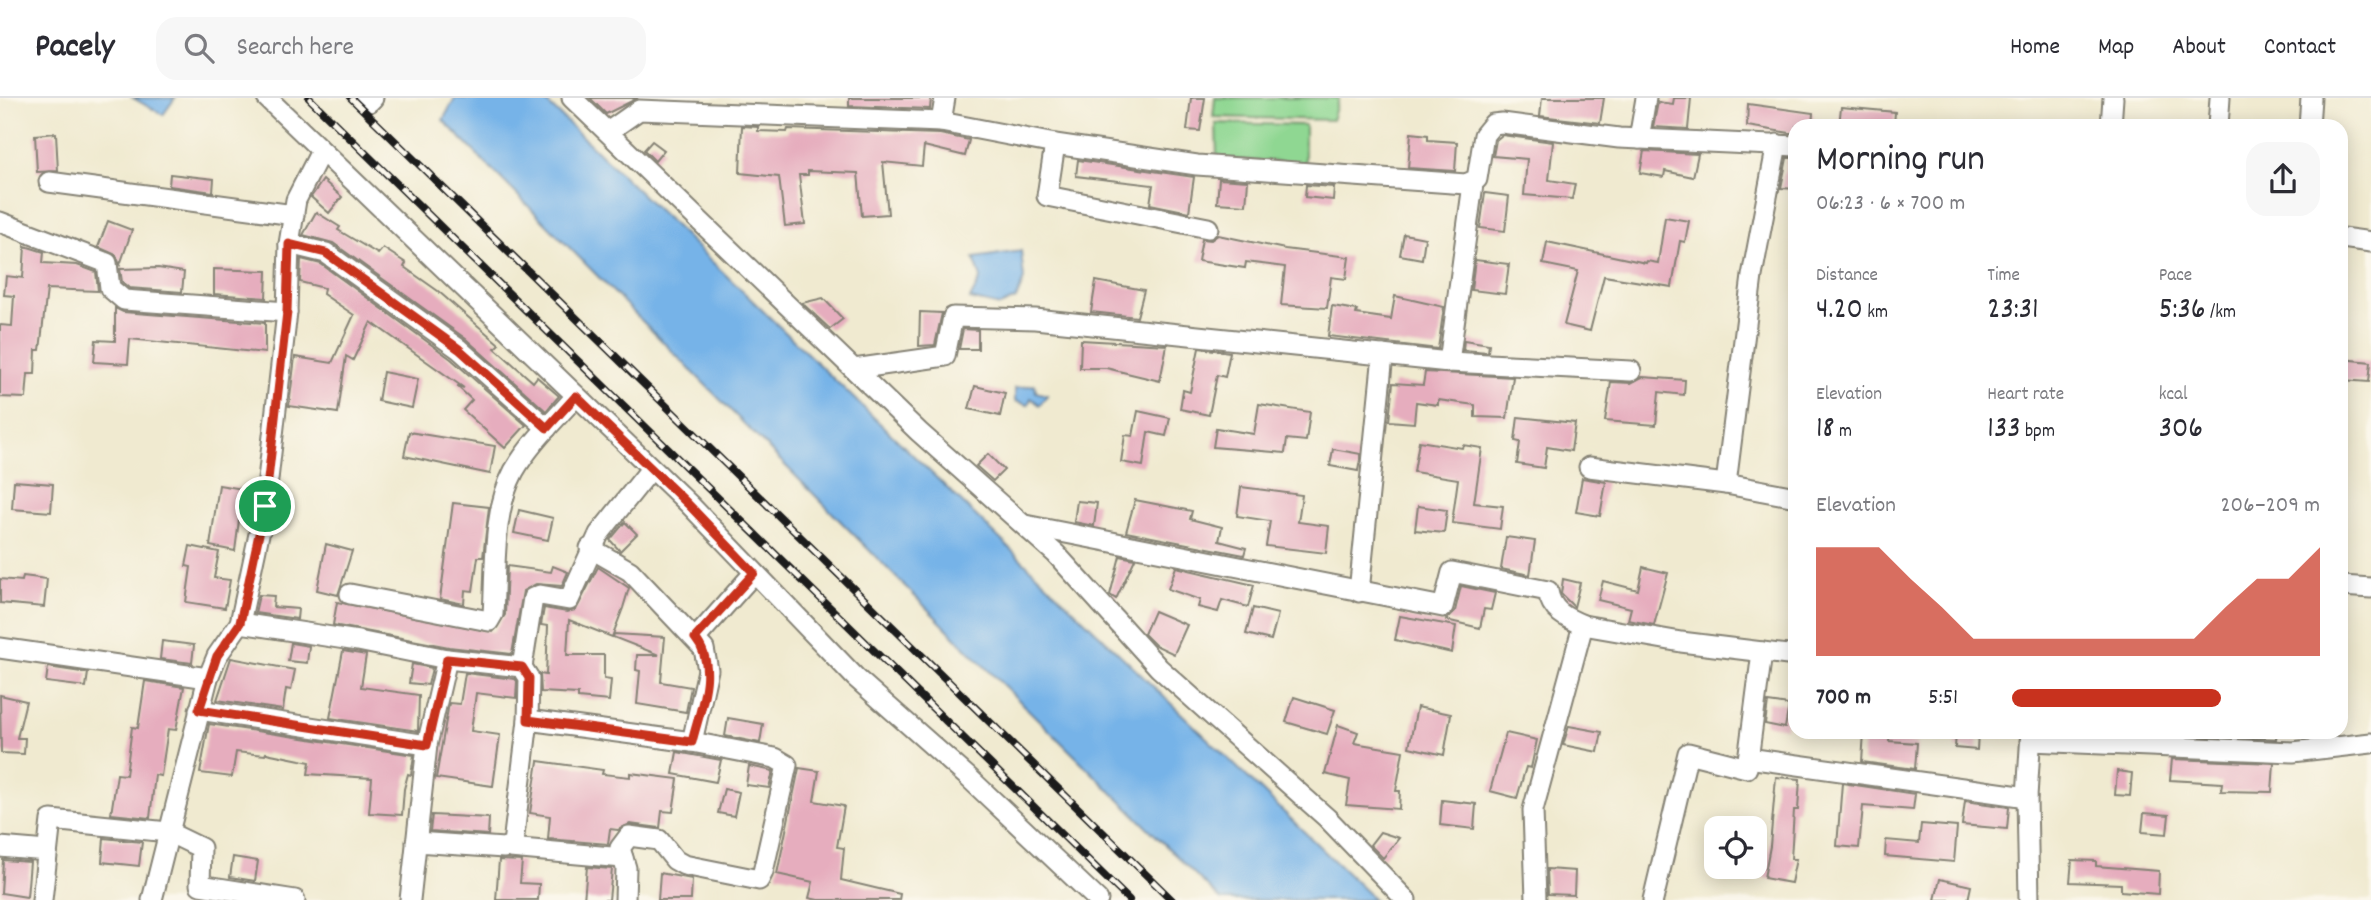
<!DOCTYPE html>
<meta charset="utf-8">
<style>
body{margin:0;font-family:Dekko,sans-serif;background:#f7f7f7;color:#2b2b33;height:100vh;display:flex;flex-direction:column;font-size:26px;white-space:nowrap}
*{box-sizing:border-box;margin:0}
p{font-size:23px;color:#7c7c81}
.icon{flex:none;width:38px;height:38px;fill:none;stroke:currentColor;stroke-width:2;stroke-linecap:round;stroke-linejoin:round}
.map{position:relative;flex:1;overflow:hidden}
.details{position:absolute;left:1788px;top:21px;width:560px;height:620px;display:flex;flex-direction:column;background:#fff;border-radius:21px;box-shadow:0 4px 18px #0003}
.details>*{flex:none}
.tools{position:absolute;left:1704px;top:718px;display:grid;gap:14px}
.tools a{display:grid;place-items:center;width:63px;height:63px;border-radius:14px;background:#fff;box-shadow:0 4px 18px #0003;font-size:35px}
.pin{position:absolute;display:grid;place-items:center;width:60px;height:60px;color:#fff;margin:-30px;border:4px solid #fff;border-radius:50%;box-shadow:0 2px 7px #0007}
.round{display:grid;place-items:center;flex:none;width:74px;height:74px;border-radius:21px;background:#f7f7f7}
.head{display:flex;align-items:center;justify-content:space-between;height:119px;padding:0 28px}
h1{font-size:38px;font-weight:600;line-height:52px}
.stats{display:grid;grid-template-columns:repeat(3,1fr);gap:10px;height:119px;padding:7px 28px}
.stats div{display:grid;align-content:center}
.stats b{font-size:30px;font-weight:600}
.stats small{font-size:19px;font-weight:400}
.stats p{font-size:19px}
.chart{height:196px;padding:14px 28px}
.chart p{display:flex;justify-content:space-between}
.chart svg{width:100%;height:126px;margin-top:7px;fill:#c8321e;opacity:.7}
ul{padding:0 28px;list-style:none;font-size:23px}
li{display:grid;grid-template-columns:112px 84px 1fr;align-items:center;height:52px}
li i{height:18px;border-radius:9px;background:#c8321e}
header{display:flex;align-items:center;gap:42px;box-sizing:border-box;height:98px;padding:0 35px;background:#fff;border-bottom:2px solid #e1e1e2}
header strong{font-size:33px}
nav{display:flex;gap:38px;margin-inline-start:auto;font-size:24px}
.search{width:490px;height:63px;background:#f7f7f7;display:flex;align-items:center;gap:18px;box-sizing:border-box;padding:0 24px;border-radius:21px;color:#7c7c81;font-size:26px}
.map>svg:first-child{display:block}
.green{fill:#8fd792;stroke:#567a57;stroke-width:2}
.water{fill:#76b3e8;stroke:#496882;stroke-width:2}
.building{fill:#e6adbe}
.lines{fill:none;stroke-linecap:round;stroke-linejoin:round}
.street-casing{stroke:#868376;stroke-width:23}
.street{stroke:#fff;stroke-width:19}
.rail-casing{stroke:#1c1c1c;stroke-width:8}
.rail{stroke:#fbf7ec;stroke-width:5;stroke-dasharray:16;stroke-linecap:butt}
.route-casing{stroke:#fff;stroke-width:14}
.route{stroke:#c8321e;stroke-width:9}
</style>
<header>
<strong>Pacely</strong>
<div class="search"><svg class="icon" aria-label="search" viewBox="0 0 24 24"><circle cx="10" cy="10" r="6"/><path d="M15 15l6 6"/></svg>Search here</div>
<nav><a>Home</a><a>Map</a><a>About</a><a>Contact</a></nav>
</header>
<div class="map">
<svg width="2371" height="802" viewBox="0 0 2371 802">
<rect width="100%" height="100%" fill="#fbf7ec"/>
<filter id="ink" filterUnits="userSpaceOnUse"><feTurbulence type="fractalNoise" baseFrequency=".0143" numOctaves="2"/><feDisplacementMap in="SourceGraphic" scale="14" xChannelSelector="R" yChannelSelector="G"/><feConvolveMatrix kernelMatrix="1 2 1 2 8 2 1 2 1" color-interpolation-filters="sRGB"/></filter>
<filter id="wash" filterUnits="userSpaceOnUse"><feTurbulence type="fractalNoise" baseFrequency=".00686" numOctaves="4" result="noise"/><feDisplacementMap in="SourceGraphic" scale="28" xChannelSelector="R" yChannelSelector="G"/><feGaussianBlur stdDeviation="1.57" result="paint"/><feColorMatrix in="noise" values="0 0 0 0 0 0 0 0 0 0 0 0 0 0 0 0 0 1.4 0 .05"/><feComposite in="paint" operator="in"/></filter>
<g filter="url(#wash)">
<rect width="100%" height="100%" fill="#f0ead0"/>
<g class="green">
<path d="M1215,0h124l-7,22 -119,-3z"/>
<path d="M1216,25l89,2v38l-88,-4z"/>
</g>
<g class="water">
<path d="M133,0h42l-12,17z"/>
<path d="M455,0h87l833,802h-154l-232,-229 -546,-551z"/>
<path d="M1021,153l3,28 -8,20 -16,7 -30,-7 11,-21 -7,-20z"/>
<path d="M1035,287l1,7 11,3 -7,10 -9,-7 -3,7 -13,-4v-13z"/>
</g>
<g id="blocks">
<g class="building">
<path d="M590,0h48l-32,16z"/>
<path d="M849,0h82l-1,11 -81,-3z"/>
<path d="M1191,0h14l-5,33 -13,-1z"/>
<path d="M1542,0h62l-4,25 -60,-7z"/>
<path d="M1674,0h17l-3,31 -35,-2 5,-25 15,2z"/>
<path d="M1748,6l65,9 -1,13h-16v8l-49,-8z"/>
<path d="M1841,9l54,5 -1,14h-55z"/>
<path d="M742,28l16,1v4l29,1 1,-3 152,5 29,6 -4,16 -41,-10 -2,20 -39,-4 5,52 -26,2 -4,-43 -50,-2v4h-9l6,49 -20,2 -6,-49 -39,-4z"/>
<path d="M56,35l2,38 -21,1 -2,-37z"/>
<path d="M1411,35l17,2v5l29,2 -2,29 -47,-3z"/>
<path d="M1502,37l51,7 -4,38 26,4 -3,15 -48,-4 3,-36 -34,-3 3,-16z"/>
<path d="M652,43l12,9 -9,11 -11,-11z"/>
<path d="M1644,53l54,3 -5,23 -28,-6 -1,6 -24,-4z"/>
<path d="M1787,60h9v31l-15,-1z"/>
<path d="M1078,62l116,17 -5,35 -39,-8 3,-19 -77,-9z"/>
<path d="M170,76l44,5 -1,13 -44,-6z"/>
<path d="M1219,81l29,2 -2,24 -29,-2z"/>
<path d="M323,82l19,17 -13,16 -18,-16z"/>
<path d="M1306,87l28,2 -1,13 -28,-3z"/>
<path d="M1485,95l24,3 -4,35 -25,-3z"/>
<path d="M316,114l24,15 -2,3 40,24 5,-6 23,15 -2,4 34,24 61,53 -4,4 38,34 4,-5 22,19 -13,15 -80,-72 -133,-96 -30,-8z"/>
<path d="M1665,119l24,4 -4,21 -5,-1 -8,46 -68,-11 -14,55 -26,-6 14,-54 -35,-7 4,-22 99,21 1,-2 11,2z"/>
<path d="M108,123l24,9 -12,35 -4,-10 -18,-8z"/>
<path d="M1404,136l21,4 -3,21 -22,-4z"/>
<path d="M1218,137l67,14 64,8 -3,22 -15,-2 -4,31 -46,-3 4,-38 -39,-5 -1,6 -47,-7 4,-22 9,1z"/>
<path d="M25,148l19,6 -1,11 34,2 19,7 2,19 -51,-2 -7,61h-4l-1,24h-7l-2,24 -26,-1v-72l12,1 2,-30 -10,-1 2,-19 17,2z"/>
<path d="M301,161l20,5 130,95 75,66 -21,23 -42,-38 9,-10 -15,-14 7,2 -93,-66 -18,38 -7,-4 -8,57 -49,-7 6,-49 37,6 22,-48 -31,-21 1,-6 -24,-6z"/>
<path d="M1475,162l34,4 -4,30 -34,-4z"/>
<path d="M158,170l26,4 -2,20 -53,-4 -7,-6 -2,-13z"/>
<path d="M214,171l53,2 -1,27 -52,-4z"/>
<path d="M1096,183l48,9 -7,27 -46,-5z"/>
<path d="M1395,198l49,11 -6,42 -110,-13 4,-30 25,4 -1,4 35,5z"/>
<path d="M823,200l20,21 -13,10 -28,-26z"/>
<path d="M115,210l8,4 142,11v30l-135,-14 -2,25 -34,-2 2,-22 19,1z"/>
<path d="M920,214l22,1 -7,32 -16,1z"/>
<path d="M963,231l15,1v19h-19z"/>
<path d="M1081,242l86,5 -7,36 -54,-13h-26z"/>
<path d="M1464,242l25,4 -1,8 -25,-2z"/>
<path d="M1199,250l31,4 -5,25 -8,-2 -8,40 -29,-6 3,-19 7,2z"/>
<path d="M2342,261l29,3 -2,20 -27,-2z"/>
<path d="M383,274l35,7 -6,29 -34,-7z"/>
<path d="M1425,274l88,5 -6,41 -32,-1v-12l-37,-5v5l-22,-3 -2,21 -25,-2 4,-38 30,2z"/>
<path d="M1642,279l43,3 -1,15 -25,-3 -3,33 -51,-4 6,-39 20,1z"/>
<path d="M975,288l30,7 -5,23 -31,-7z"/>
<path d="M1259,306l51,8 -4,29 -19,-2 -2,14 -72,-6 3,-19 38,6z"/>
<path d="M1138,313l32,7 -4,18 -18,-4 -5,34 -22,-4 4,-27 8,1z"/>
<path d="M1518,319l57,6 -4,28 -24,-4 -3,21 -27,-4 3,-22 -5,-1z"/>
<path d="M409,334l86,14 -5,28 -86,-18z"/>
<path d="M1419,343l43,7 1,-3 19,3 -8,55 29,3 -3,23 -48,-6 6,-44 -44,-7z"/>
<path d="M1333,351l28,5 -3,17 -28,-5z"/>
<path d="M988,356l16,16 -11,11 -17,-15z"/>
<path d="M1582,380l24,4 -6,34 -24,-4z"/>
<path d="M14,383l39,3 -2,28 -39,-3z"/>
<path d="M219,387l24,4 -8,62 -25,-5z"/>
<path d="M1241,389l61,8 -4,27 31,4 -3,27 -60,-7 4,-25 -33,-5z"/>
<path d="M1135,402l57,11 -2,8 32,8 -3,14 27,7 -2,7 -118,-23z"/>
<path d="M1077,403l20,2 -3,23 -20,-4z"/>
<path d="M453,405l36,4 -6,50h-5l-5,34 -8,-1 -1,14 -24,-5z"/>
<path d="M1418,408l29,4 -3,23 -29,-3z"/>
<path d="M519,412l34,8 -5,22 -34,-7z"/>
<path d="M625,424l12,12 -17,17 -10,-11z"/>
<path d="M1506,439l29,4 -5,34 -29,-6z"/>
<path d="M326,446l26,7 -14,44 -21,-5z"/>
<path d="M190,448l29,6 -5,26 16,2 -5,28 -39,-6 5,-35 -5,-1z"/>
<path d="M1120,458l15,3 -19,40 -6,-4z"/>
<path d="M507,468l44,6 2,-6 15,6 -6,14 -26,-2 -13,7 -11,63 -63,-7 -116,-22 4,-23 156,30 12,-17z"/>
<path d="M598,469l31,21 -6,20 -11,29 -43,-17 -2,35h37v24l7,1 -2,21 -31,-3v-4l-37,-2 -1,-18 6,1 2,-49 -7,-1 3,-17 23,4 9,-2z"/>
<path d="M1176,469l78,18 -6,22 -26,-7 -4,12 -20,-5 2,-7 -32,-11z"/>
<path d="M1643,469l25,6 -14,52 -26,-5 3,-12 -33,-8 5,-19 35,9z"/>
<path d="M23,478l24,3 -3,28 -44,-4v-24l22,2z"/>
<path d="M1563,481l17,4 -6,24 -13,-13z"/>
<path d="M1461,488l34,7 -4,17 -7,-1 -4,19 -34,-8 9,-9z"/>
<path d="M259,497l15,1 -1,11 25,2 -1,10 -42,-6z"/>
<path d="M1253,510l25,6 -7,26 -25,-6z"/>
<path d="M1154,513l33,14 -13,29 -19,-9 -11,-11z"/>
<path d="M1400,518l56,10 -4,27 -57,-13z"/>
<path d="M614,536l51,3 -4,45 30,5 -5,25 -49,-8 3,-33 -4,-1 1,-15h22l-46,-18z"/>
<path d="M162,543l32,4 -2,18 -32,-4z"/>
<path d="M291,545l18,3 -2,17 -19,-2z"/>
<path d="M343,553l23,4 -5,32 58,8 -1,36 -88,-13z"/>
<path d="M231,560l64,12 -4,20 -5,-1 -3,21 -66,-10z"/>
<path d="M412,566l20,4 -4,17 -19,-2z"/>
<path d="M48,569l40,6 -2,14 -40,-5z"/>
<path d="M465,575l50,6 2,2 -1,17 -40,-5 -5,38 29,4 -7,51 -57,-8 13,-75 11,1z"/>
<path d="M145,583l39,6 -8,43 -8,-1 -7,47 -6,-1 -5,43 -39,-4 6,-40 9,1 6,-48 6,1z"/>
<path d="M0,597l26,6 -9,37h8l-1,16 -23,-1z"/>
<path d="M1294,599l41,13 -8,24 -41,-12z"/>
<path d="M1768,604l21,3 -4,23 -20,-4z"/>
<path d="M1417,609l34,7 -7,41 -35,-8z"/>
<path d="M728,620l35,6 -3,19 -35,-7z"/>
<path d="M209,626l205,31 -3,20 -3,-1 -4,15 -2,26 -33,-2 3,-35 -64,-4 2,-12 -44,-9 -1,2 -29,-3 -4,25 -32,-4z"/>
<path d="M1338,627l20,7 -4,11 49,8 -7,40h4l-1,18 -53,-4 4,-25 -25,-6z"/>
<path d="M1569,628l33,6 -4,20 -35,-7z"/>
<path d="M1864,634h26l-1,9 28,2 -2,26 -53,-7z"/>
<path d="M1956,634h22l-1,18 -22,-2z"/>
<path d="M2179,634h98l-1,7 -97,-4z"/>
<path d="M1506,635l31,7 -6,28 -5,-1 -9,31 -27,-7z"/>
<path d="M677,654l44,8 -5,22 -43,-8z"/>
<path d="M2172,661l102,4 -2,29 -51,-1 1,-8 -52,-3z"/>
<path d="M538,663l65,9 -1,4 28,3v-4l48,6 -5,33 -11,-1 -2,17 -30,-4 -12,6 -8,-1 -2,15 -60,-5 2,-23 -20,-3z"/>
<path d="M749,668l24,5 -4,17 -23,-3z"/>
<path d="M799,670l20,3 -5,30 30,5 -7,41 7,1 -3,32 59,14 -1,6h-81l-9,-2 4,-16 -36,-8z"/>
<path d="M2117,673l15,2 -2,23 -15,-1z"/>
<path d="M1776,679l24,2 -2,31h-4l-3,49h5l-5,24 -27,-5 6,-32z"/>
<path d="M1842,685l73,11 -2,16 -50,-4 -4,42 -22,-2z"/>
<path d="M724,691l15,3 -5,24 -16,-3z"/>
<path d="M1442,702l34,4 -2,25 -34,-4z"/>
<path d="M1965,703l44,6 -2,22 -45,-4z"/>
<path d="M2144,715l25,2 -2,19 -25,-2z"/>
<path d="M432,717l57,3 -1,17 -58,-4z"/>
<path d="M1921,726l36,3 -3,35 -69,-6 1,-16 33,3z"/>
<path d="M1380,734l19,6 -16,20 -13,-13z"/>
<path d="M104,740l38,4 -3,24 -37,-4z"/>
<path d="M233,759l25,4 -3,20 -25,-4z"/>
<path d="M3,762l27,2 -3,35 -26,-4z"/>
<path d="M499,762l23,1 -2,22 19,1 -1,16h-42z"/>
<path d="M2072,762l24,1v5l63,5 -1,23 -37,-3v-7l-51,-2z"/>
<path d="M587,769l25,2 -3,31h-25z"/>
<path d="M1547,771l28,2 -1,24 -26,-1z"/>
<path d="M660,775l32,6 -1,21h-33z"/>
<path d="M1940,781l31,7 -3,14h-33z"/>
</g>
</g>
</g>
<g filter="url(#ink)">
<use href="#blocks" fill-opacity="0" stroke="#868376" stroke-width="2"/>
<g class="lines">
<g class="street-casing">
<g id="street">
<path d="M267,0l422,406 167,174 112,99 130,123"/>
<path d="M365,0l4,4 4,-4"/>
<path d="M572,0l347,334 137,122 103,114 168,150 79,82"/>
<path d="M941,24l4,-24"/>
<path d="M2111,28l2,-28"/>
<path d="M2218,28l2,-28"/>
<path d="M2309,28l2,-28"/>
<path d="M609,33l30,-21 302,12 114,22 142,21 269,19 11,-5 7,-44 9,-11 9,-1 117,15 177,8"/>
<path d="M1639,41l7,-41"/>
<path d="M1055,46l-8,52 161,32"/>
<path d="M49,84l245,33"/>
<path d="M0,124l107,41 3,25 14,12 163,12"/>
<path d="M2342,140l29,4"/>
<path d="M289,146l37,9 133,96 88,79"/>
<path d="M1449,264l24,-178"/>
<path d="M854,271l91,-13 8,-39 82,2 414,43 182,9"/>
<path d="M1589,369l137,17 70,13"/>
<path d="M1726,386l26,-208 25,-132"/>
<path d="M1025,427l418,82 9,-35 96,19c3,20 18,27 35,34l-50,185 3,90"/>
<path d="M590,450l40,23 74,78 4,21 -16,72"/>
<path d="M2342,488l29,2"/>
<path d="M1359,494l24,-237"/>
<path d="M350,496l139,27 4,-7c3,-45 -1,-102 21,-143 16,-28 41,-51 62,-75"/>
<path d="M240,525l118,18 89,18 75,8 11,-69 7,-3 29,5 30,-66 52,-65"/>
<path d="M1583,527l98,17 115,14"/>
<path d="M696,540l58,-65"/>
<path d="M0,550l208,30"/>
<path d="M199,612l228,35"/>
<path d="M528,622l164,22 83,16 12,7 -24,107 -4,8 -75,-15 -9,-5 -16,-20 -30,-4 -9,12 6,20 -1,32"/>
<path d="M2030,643l263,11 78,-9"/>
<path d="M1748,660l279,39"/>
<path d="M416,744l88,6 9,-4 15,-124 1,-42 -7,-11"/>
<path d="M0,749l47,4"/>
<path d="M510,750l113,10"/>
<path d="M42,802l9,-80 117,12 33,16 -1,37 95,15"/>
<path d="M152,802l56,-222 9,-22 23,-33 25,-117 22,-194 2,-68 7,-44 25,-49"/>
<path d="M410,802l17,-155 20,-86"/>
<path d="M1653,802l35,-147 59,15 15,-116"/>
<path d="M2029,802l-2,-103 4,-65"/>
</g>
</g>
<use href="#street" class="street"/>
<g class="rail-casing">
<g id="rail">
<path d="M309,0l820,802"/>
<path d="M351,0l821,802"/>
</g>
</g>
<use href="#rail" class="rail"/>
</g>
</g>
<g class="lines" filter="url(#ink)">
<g class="route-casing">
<path id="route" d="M289,146l37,9 133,96 88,79 29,-32 112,108 66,69 -59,65c24,29 5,71 -3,104l-164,-22 1,-42 -7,-11 -75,-8 -20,86 -228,-35 18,-54 23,-33 25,-117 22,-194z"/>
</g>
<use href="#route" class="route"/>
</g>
</svg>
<div class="tools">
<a><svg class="icon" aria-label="locate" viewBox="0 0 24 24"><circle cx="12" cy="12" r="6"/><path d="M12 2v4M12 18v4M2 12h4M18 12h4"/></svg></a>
</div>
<div class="pin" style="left:265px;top:408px;background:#1e9e55"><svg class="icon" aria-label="arrive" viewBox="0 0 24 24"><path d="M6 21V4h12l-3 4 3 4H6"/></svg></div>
<section class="details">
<div class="head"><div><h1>Morning run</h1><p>06:23 · 6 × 700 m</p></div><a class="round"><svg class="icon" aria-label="share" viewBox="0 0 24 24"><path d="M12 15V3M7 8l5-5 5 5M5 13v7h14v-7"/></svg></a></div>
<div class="stats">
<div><p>Distance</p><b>4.20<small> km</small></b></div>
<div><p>Time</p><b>23:31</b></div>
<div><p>Pace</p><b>5:36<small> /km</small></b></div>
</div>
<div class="stats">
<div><p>Elevation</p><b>18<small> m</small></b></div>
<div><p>Heart rate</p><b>133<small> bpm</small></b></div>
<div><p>kcal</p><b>306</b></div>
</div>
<div class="chart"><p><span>Elevation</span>206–209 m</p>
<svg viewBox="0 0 160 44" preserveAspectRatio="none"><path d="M0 44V6L10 6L20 6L30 17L40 27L50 38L60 38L70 38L80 38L90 38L100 38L110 38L120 38L130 27L140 17L150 17L160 6V44z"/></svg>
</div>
<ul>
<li><b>700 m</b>5:51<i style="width:68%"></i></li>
</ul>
</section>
</div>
